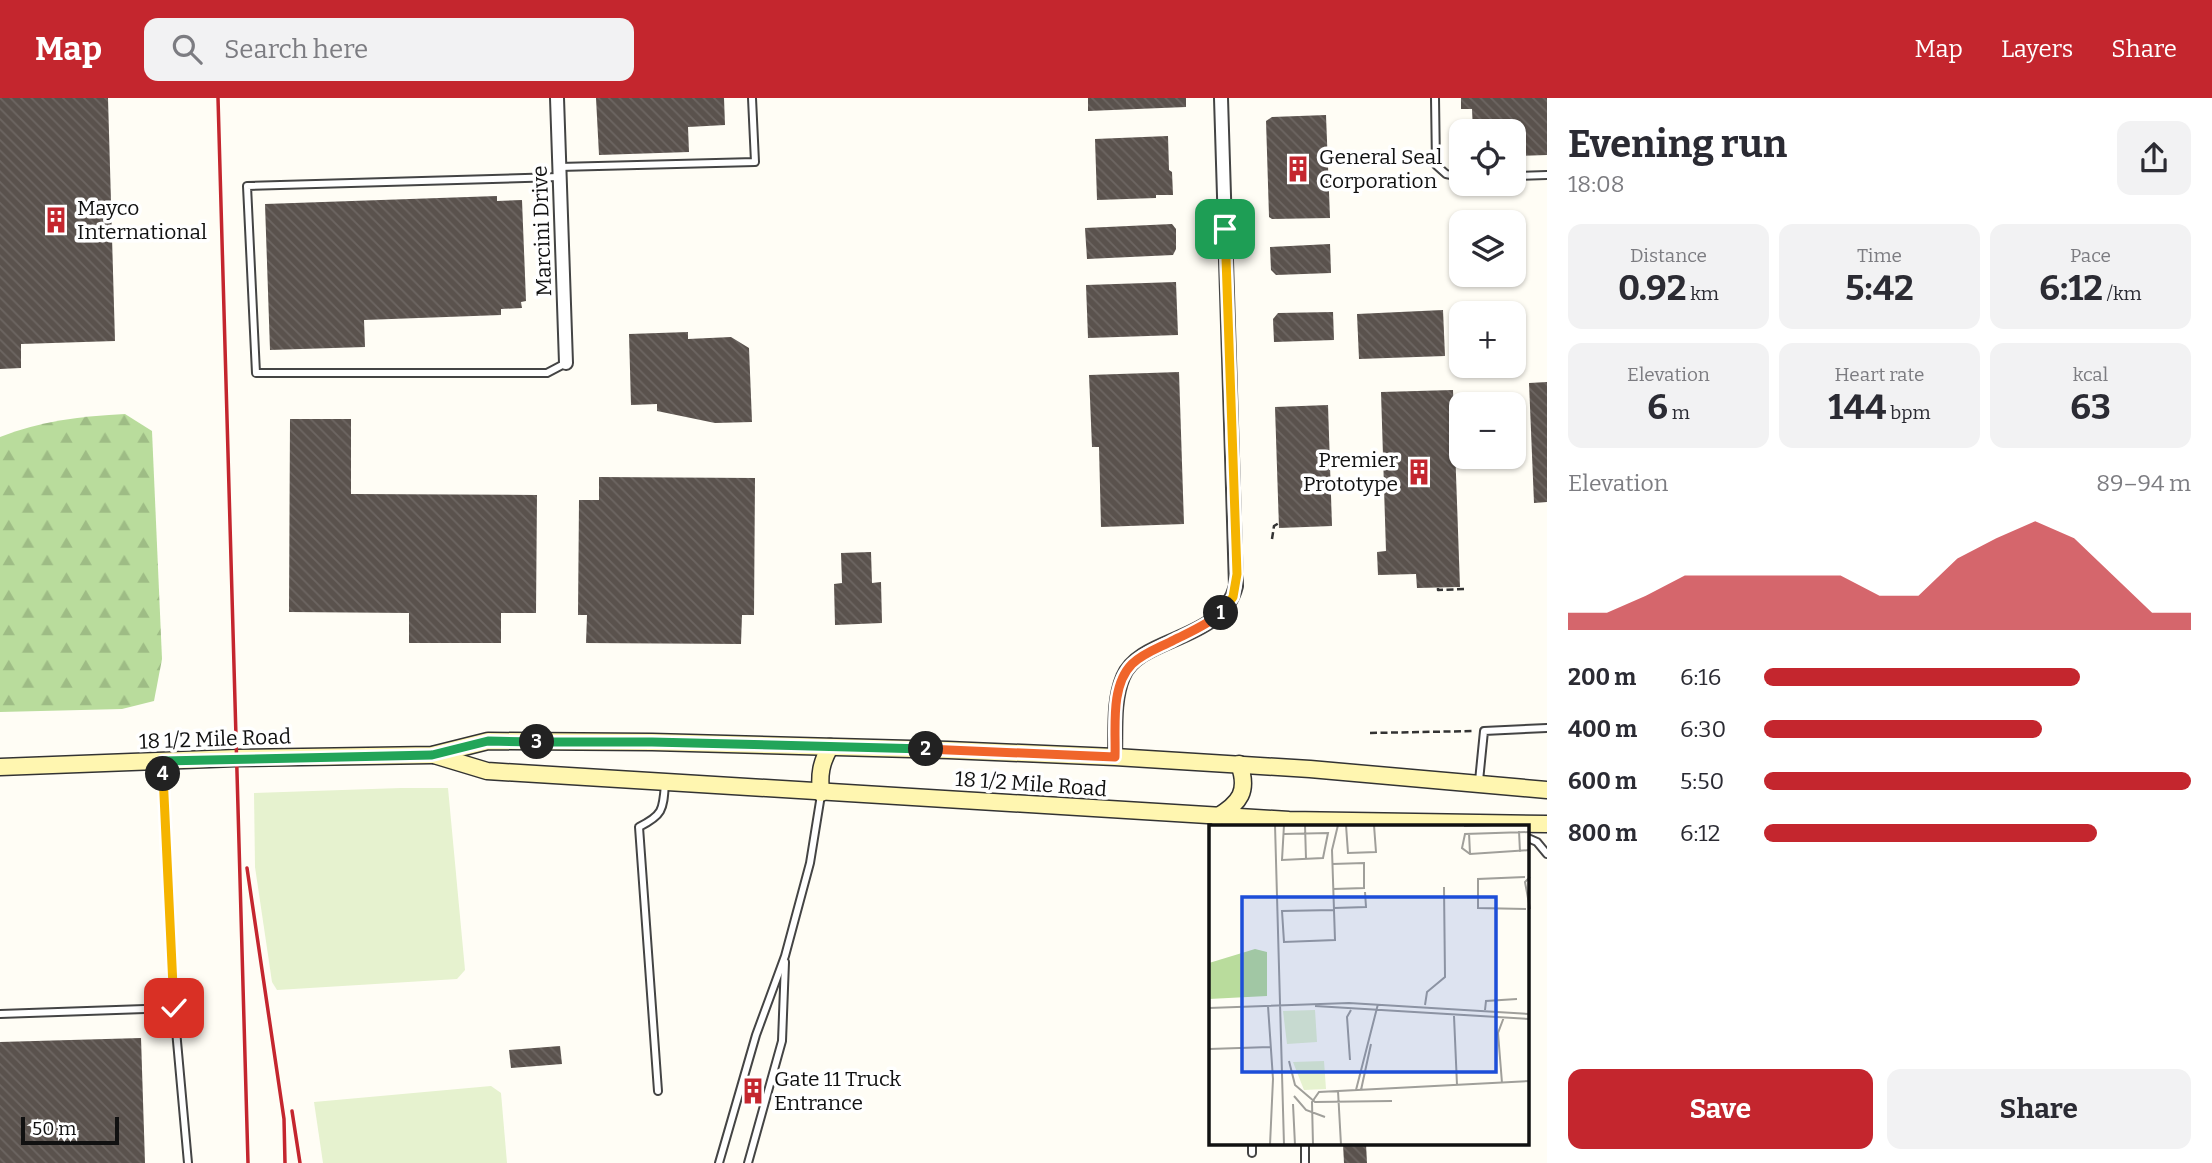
<!DOCTYPE html>
<meta charset="utf-8">
<style>
body{margin:0;font-family:Bitter,serif;background:#f2f2f3;color:#2b2b33;height:100vh;display:flex;flex-direction:column;font-size:26px;white-space:nowrap}
*{box-sizing:border-box;margin:0}
p{font-size:23px;color:#7c7c81}
.icon{flex:none;width:38px;height:38px;fill:none;stroke:currentColor;stroke-width:2;stroke-linecap:round;stroke-linejoin:round}
.map{position:relative;flex:1;overflow:hidden}
.details{display:flex;flex-direction:column;background:#fff;width:665px}
.details>*{flex:none}
.buttons{position:absolute;left:1449px;top:21px;display:grid;gap:14px}
.buttons a{display:grid;place-items:center;width:77px;height:77px;border-radius:14px;background:#fff;box-shadow:0 2px 5px #0004;font-size:35px}
.scale{position:absolute;left:21px;bottom:18px;width:98px;box-sizing:border-box;padding-left:7px;border:4px solid #111;border-top:0;font-size:19px;line-height:24px;white-space:nowrap;color:#111;-webkit-text-stroke:5px #fff;paint-order:stroke}
.pin{position:absolute;display:grid;place-items:center;width:60px;height:60px;color:#fff;margin:-30px;border-radius:14px;box-shadow:0 4px 10px #0006}
.km{position:absolute;width:35px;height:35px;margin:-18px;border-radius:50%;background:#222;color:#fff;font-size:19px;line-height:35px;text-align:center}
.round{display:grid;place-items:center;flex:none;width:74px;height:74px;border-radius:14px;background:#f2f2f3}
.headline{display:flex;align-items:center;justify-content:space-between;height:119px;padding:0 21px}
h1{font-size:38px;font-weight:700;line-height:52px}
.metrics{display:grid;grid-template-columns:repeat(3,1fr);gap:10px;height:119px;padding:7px 21px}
.metrics div{display:grid;align-content:center;border-radius:14px;background:#f2f2f3;text-align:center}
.metrics b{font-size:35px;font-weight:700}
.metrics small{font-size:19px;font-weight:400}
.metrics p{font-size:19px}
.chart{height:196px;padding:14px 21px}
.chart p{display:flex;justify-content:space-between}
.chart svg{width:100%;height:126px;margin-top:7px;fill:#c4262e;opacity:.7}
.cta{display:flex;gap:14px;margin-top:auto;padding:14px 21px}
.cta a{flex:1;height:80px;border-radius:14px;background:#c4262e;color:#fff;font-size:28px;font-weight:700;line-height:80px;text-align:center}
.cta a+a{background:#f2f2f3;color:#2b2b33}
ul{padding:0 21px;list-style:none;font-size:23px}
li{display:grid;grid-template-columns:112px 84px 1fr;align-items:center;height:52px}
li i{height:18px;border-radius:9px;background:#c4262e}
header{display:flex;align-items:center;gap:42px;box-sizing:border-box;height:98px;padding:0 35px;background:#c4262e;color:#fff}
header strong{font-size:33px}
nav{display:flex;gap:38px;margin-inline-start:auto;font-size:24px}
.search{width:490px;height:63px;background:#f2f2f3;display:flex;align-items:center;gap:18px;box-sizing:border-box;padding:0 24px;border-radius:14px;color:#7c7c81;font-size:26px}
main{display:flex;flex:1;min-height:0}
.map>svg:first-child{display:block}
.forest{fill:url(#forest-firs)}
.pitch{fill:#e6f2cf}
.building{fill:url(#building-back-hatch)}
.lines{fill:none;stroke-linecap:round;stroke-linejoin:round}
.lane-casing{stroke:#444;stroke-width:10}
.street-casing{stroke:#444;stroke-width:16}
.secondary-casing{stroke:#333;stroke-width:19}
.path{stroke:#333;stroke-width:2.5;stroke-dasharray:7 3.5;stroke-linecap:butt}
.lane{stroke:#fff;stroke-width:6}
.street{stroke:#fff;stroke-width:12}
.secondary{stroke:#fff6b0;stroke-width:16}
.rail{stroke:#c4262e;stroke-width:3.5}
.split-1-casing{stroke:#fff;stroke-width:14}
.split-2-casing{stroke:#fff;stroke-width:14}
.split-3-casing{stroke:#fff;stroke-width:14}
.split-4-casing{stroke:#fff;stroke-width:14}
.split-5-casing{stroke:#fff;stroke-width:14}
.split-1{stroke:#f5b400;stroke-width:9}
.split-2{stroke:#f0652b;stroke-width:9}
.split-3{stroke:#22a559;stroke-width:9}
.split-4{stroke:#22a559;stroke-width:9}
.split-5{stroke:#f5b400;stroke-width:9}
.labels{text-anchor:middle;dominant-baseline:central;stroke-width:7;stroke-linejoin:round;paint-order:stroke}
.poi-label{font-size:21px;fill:#111;stroke:#fff;text-anchor:start}
.street-label{font-size:21px;fill:#111;stroke:#fff}
.inset-road{fill:none;stroke:#a09f9a;stroke-width:2}
.view{fill:#1d4ed8;fill-opacity:0.15;stroke:#1d4ed8;stroke-width:3.5}
.inset-edge{fill:none;stroke:#111;stroke-width:3.5}
</style>
<header>
<strong>Map</strong>
<div class="search"><svg class="icon" aria-label="search" viewBox="0 0 24 24"><circle cx="10" cy="10" r="6"/><path d="M15 15l6 6"/></svg>Search here</div>
<nav><a>Map</a><a>Layers</a><a>Share</a></nav>
</header>
<main>
<div class="map">
<svg width="1547" height="1065" viewBox="0 0 1547 1065">
<defs>
<pattern id="forest-firs" width="22" height="20" patternUnits="userSpaceOnUse" patternTransform="scale(1.75)"><rect width="22" height="20" fill="#b9dc9c"/><path d="M5 1l3.5 6h-7zM16 11l3.5 6h-7z" fill="#9ebc85"/></pattern>
<pattern id="building-back-hatch" width="6" height="6" patternUnits="userSpaceOnUse" patternTransform="scale(1.75)"><rect width="6" height="6" fill="#5a524d"/><path d="M-1 5l2 2M0 0l6 6M5-1l2 2" fill="none" stroke="#6d6662"/></pattern>
</defs>
<rect width="100%" height="100%" fill="#fffdf5"/>
<path class="forest" d="M125,316l27,17 10,228 -8,42 -32,8 -122,3v-275c40,-16 82,-21 125,-23z"/>
<g class="pitch">
<path d="M401,690h47l17,182 -8,9 -180,11 -5,-8 -17,-115 -1,-74z"/>
<path d="M491,988l10,7 6,70h-184l-9,-61z"/>
</g>
<g class="building">
<path d="M0,0h108l7,243 -94,3v24l-21,1z"/>
<path d="M596,0h128l1,27 -37,2 1,25 -90,3z"/>
<path d="M1088,0h98v9l-98,4z"/>
<path d="M1461,0h86v57l-33,1v-25h-41l-1,-22h-11z"/>
<path d="M1326,17l4,103 -58,1 -3,-2 -3,-96 6,-4z"/>
<path d="M1168,38l1,34 3,2 1,23h-17v3l-59,2 -2,-61z"/>
<path d="M497,98v5l25,-1 4,101 -5,1 1,6 -21,1v6l-137,5 1,27 -95,3 -5,-146z"/>
<path d="M1172,126l4,5v20l-3,6 -86,4 -2,-31z"/>
<path d="M1330,146l1,29 -55,2 -5,-5 -1,-23z"/>
<path d="M1176,184l2,53 -90,3 -2,-53z"/>
<path d="M1443,212l2,46 -86,3 -2,-45z"/>
<path d="M1333,214l1,28 -60,2 -1,-23 5,-6z"/>
<path d="M688,234v7l43,-2 18,11 3,74 -37,1 -58,-12v-7l-26,1 -2,-71z"/>
<path d="M1179,274l5,152 -83,3 -2,-80h-7l-3,-72z"/>
<path d="M1547,284v120l-13,1 -5,-120z"/>
<path d="M1453,292l7,197 -43,1 -1,-14 -38,1 -1,-23 9,-1 -5,-159z"/>
<path d="M1328,307l4,121 -53,2 -4,-121z"/>
<path d="M290,321h61v75l186,1 -1,118h-35v30h-92v-30l-120,-1z"/>
<path d="M599,379l156,1 -1,137h-12l-1,29 -155,-1 1,-28h-9l1,-115h20z"/>
<path d="M871,454l1,31 9,-1 1,41 -47,2 -1,-41 8,-1 -1,-30z"/>
<path d="M141,940l4,125h-145v-121z"/>
<path d="M560,948l2,18 -51,4 -2,-18z"/>
<path d="M1343,1046h23l1,19h-23z"/>
</g>
<g class="lines">
<g class="lane-casing">
<g id="lane">
<path d="M1435,0l1,67 10,9 15,3"/>
<path d="M559,69l196,-5 -3,-64"/>
<path d="M1514,78l33,-1"/>
<path d="M559,79l-312,9 9,187h291l19,-10"/>
<path d="M163,665l11,245 14,155"/>
<path d="M1479,683l5,-50 63,-3"/>
<path d="M1528,740l9,4 10,12"/>
<path d="M0,916l174,-6"/>
<path d="M658,993l-19,-264c24,-12 24,-17 26,-43"/>
<path d="M1252,1046v9"/>
<path d="M1305,1046v19"/>
<path d="M719,1065l37,-128 29,-79 25,-93 11,-68"/>
<path d="M748,1065l34,-122 3,-79"/>
</g>
</g>
<g class="street-casing">
<g id="street">
<path d="M557,0l9,265"/>
<path d="M1115,659c1,-26 -2,-56 8,-80 16,-41 99,-35 113,-91l-15,-488"/>
</g>
</g>
<g class="secondary-casing">
<g id="secondary">
<path d="M434,657l53,16 802,49 258,4"/>
<path d="M0,669l236,-9 196,-3 56,-14 164,1 296,8 167,7 195,12 237,21"/>
<path d="M821,695c-2,-19 0,-30 9,-46"/>
<path d="M1217,719c23,-14 32,-26 22,-53"/>
</g>
</g>
<g class="path">
<path d="M1272,441l2,-13 5,-3"/>
<path d="M1438,490v2l27,-1"/>
<path d="M1370,635l105,-2"/>
</g>
<use href="#lane" class="lane"/>
<use href="#street" class="street"/>
<use href="#secondary" class="secondary"/>
<g class="rail">
<path d="M218,0l30,1065"/>
<path d="M247,770l37,251 1,44"/>
<path d="M292,1013l8,52"/>
</g>
</g>
<g class="lines">
<g class="split-1-casing">
<path id="split-1" d="M1221,515l12,-16 4,-23 -12,-345"/>
</g>
<g class="split-2-casing">
<path id="split-2" d="M926,651l189,8c1,-28 -5,-71 17,-93 11,-11 29,-17 42,-24 16,-8 33,-15 47,-27"/>
</g>
<g class="split-3-casing">
<path id="split-3" d="M537,644h115l274,7"/>
</g>
<g class="split-4-casing">
<path id="split-4" d="M163,676v-13l269,-6 56,-14 49,1"/>
</g>
<g class="split-5-casing">
<path id="split-5" d="M163,676l11,234"/>
</g>
<use href="#split-1" class="split-1"/>
<use href="#split-2" class="split-2"/>
<use href="#split-3" class="split-3"/>
<use href="#split-4" class="split-4"/>
<use href="#split-5" class="split-5"/>
</g>
<defs>
<g id="building-bare" transform="scale(2.1)"><path d="M-4-6H4V6H1V3H-1V6H-4ZM-2.5-4.3h1.7v1.8h-1.7ZM.8-4.3h1.7v1.8H.8ZM-2.5-1h1.7V.8h-1.7ZM.8-1h1.7V.8H.8Z" fill="#c4262e" stroke="#fff" stroke-width="2.5" paint-order="stroke"/></g>
</defs>
<g fill-rule="evenodd">
<use href="#building-bare" x="1298" y="71"/>
<use href="#building-bare" x="56" y="122"/>
<use href="#building-bare" x="1419" y="374"/>
<use href="#building-bare" x="753" y="993"/>
</g>
<g class="labels">
<g class="poi-label">
<text x="1319" y="59">General Seal<tspan x="1319" dy="24">Corporation</tspan></text>
<text x="77" y="110">Mayco<tspan x="77" dy="24">International</tspan></text>
<text x="1398" y="362" text-anchor="end">Premier<tspan x="1398" dy="24">Prototype</tspan></text>
<text x="774" y="981">Gate 11 Truck<tspan x="774" dy="24">Entrance</tspan></text>
</g>
<g class="street-label">
<text transform="translate(542 133) rotate(-92)">Marcini Drive</text>
<text transform="translate(215 641) rotate(-2)">18 1/2 Mile Road</text>
<text transform="translate(1031 686) rotate(4)">18 1/2 Mile Road</text>
</g>
</g>
<g transform="translate(1209 727)">
<rect width="320" height="320" fill="#fffdf5"/>
<path d="M46,124l12,3v44l-58,3v-36z" fill="#b9dc9c"/>
<path d="M106,185l2,32 -30,2 -4,-33zM115,236l2,28 -22,1 -11,-28z" fill="#e6f2cf"/>
<path class="inset-road" d="M66,0l9,320M75,0l-2,35 41,-2 5,-25 -44,1M96,0l1,34M137,0l2,28 28,-1 -2,-27M255,1l29,-1M310,6l1,21M321,7l-65,2 -3,14 8,6 60,-4M260,8l1,21M123,39l32,-1v25l-31,1M316,52l-47,2v29l48,1M321,52l-5,5 5,27M125,83l32,-1 -1,-15M125,85l-52,1 2,31 51,-2 -3,-90 6,-25M216,180l2,-13 18,-15 -1,-90M59,181l5,73 -3,66M106,181l215,13M0,183l140,-5 181,11M276,185l1,-9 31,-2M245,191l3,69M0,224l61,-2M141,235l-3,-43 4,-7M80,236l6,24 20,17 77,-1M293,258l-4,-50 6,-16M147,265l22,-86M152,265l10,-46M129,266l3,54M85,271l12,14 19,7M84,279l2,41M104,320l-1,-43 7,-10 211,-11"/>
<path class="view" d="M33,72h254v175h-254z"/>
<rect width="320" height="320" class="inset-edge"/>
</g>
</svg>
<div class="buttons">
<a><svg class="icon" aria-label="locate" viewBox="0 0 24 24"><circle cx="12" cy="12" r="6"/><path d="M12 2v4M12 18v4M2 12h4M18 12h4"/></svg></a>
<a><svg class="icon" aria-label="layers" viewBox="0 0 24 24"><path d="M12 4l9 5-9 5-9-5zM3 14l9 5 9-5"/></svg></a>
<a>+</a>
<a>−</a>
</div>
<div class="scale">50 m</div>
<div class="pin" style="left:1225px;top:131px;background:#1e9e55"><svg class="icon" aria-label="arrive" viewBox="0 0 24 24"><path d="M6 21V4h12l-3 4 3 4H6"/></svg></div>
<div class="pin" style="left:174px;top:910px;background:#d93025"><svg class="icon" aria-label="check" viewBox="0 0 24 24"><path d="M5 12l5 5 9-10"/></svg></div>
<b class="km" style="left:1221px;top:515px">1</b>
<b class="km" style="left:926px;top:651px">2</b>
<b class="km" style="left:537px;top:644px">3</b>
<b class="km" style="left:163px;top:676px">4</b>
</div>
<section class="details">
<div class="headline"><div><h1>Evening run</h1><p>18:08</p></div><a class="round"><svg class="icon" aria-label="share" viewBox="0 0 24 24"><path d="M12 15V3M7 8l5-5 5 5M5 13v7h14v-7"/></svg></a></div>
<div class="metrics">
<div><p>Distance</p><b>0.92<small> km</small></b></div>
<div><p>Time</p><b>5:42</b></div>
<div><p>Pace</p><b>6:12<small> /km</small></b></div>
</div>
<div class="metrics">
<div><p>Elevation</p><b>6<small> m</small></b></div>
<div><p>Heart rate</p><b>144<small> bpm</small></b></div>
<div><p>kcal</p><b>63</b></div>
</div>
<div class="chart"><p><span>Elevation</span>89–94 m</p>
<svg viewBox="0 0 160 44" preserveAspectRatio="none"><path d="M0 44V38L10 38L20 32L30 25L40 25L50 25L60 25L70 25L80 32L90 32L100 19L110 12L120 6L130 12L140 25L150 38L160 38V44z"/></svg>
</div>
<ul>
<li><b>200 m</b>6:16<i style="width:74%"></i></li>
<li><b>400 m</b>6:30<i style="width:65%"></i></li>
<li><b>600 m</b>5:50<i style="width:100%"></i></li>
<li><b>800 m</b>6:12<i style="width:78%"></i></li>
</ul>
<div class="cta"><a>Save</a><a>Share</a></div>
</section>
</main>
